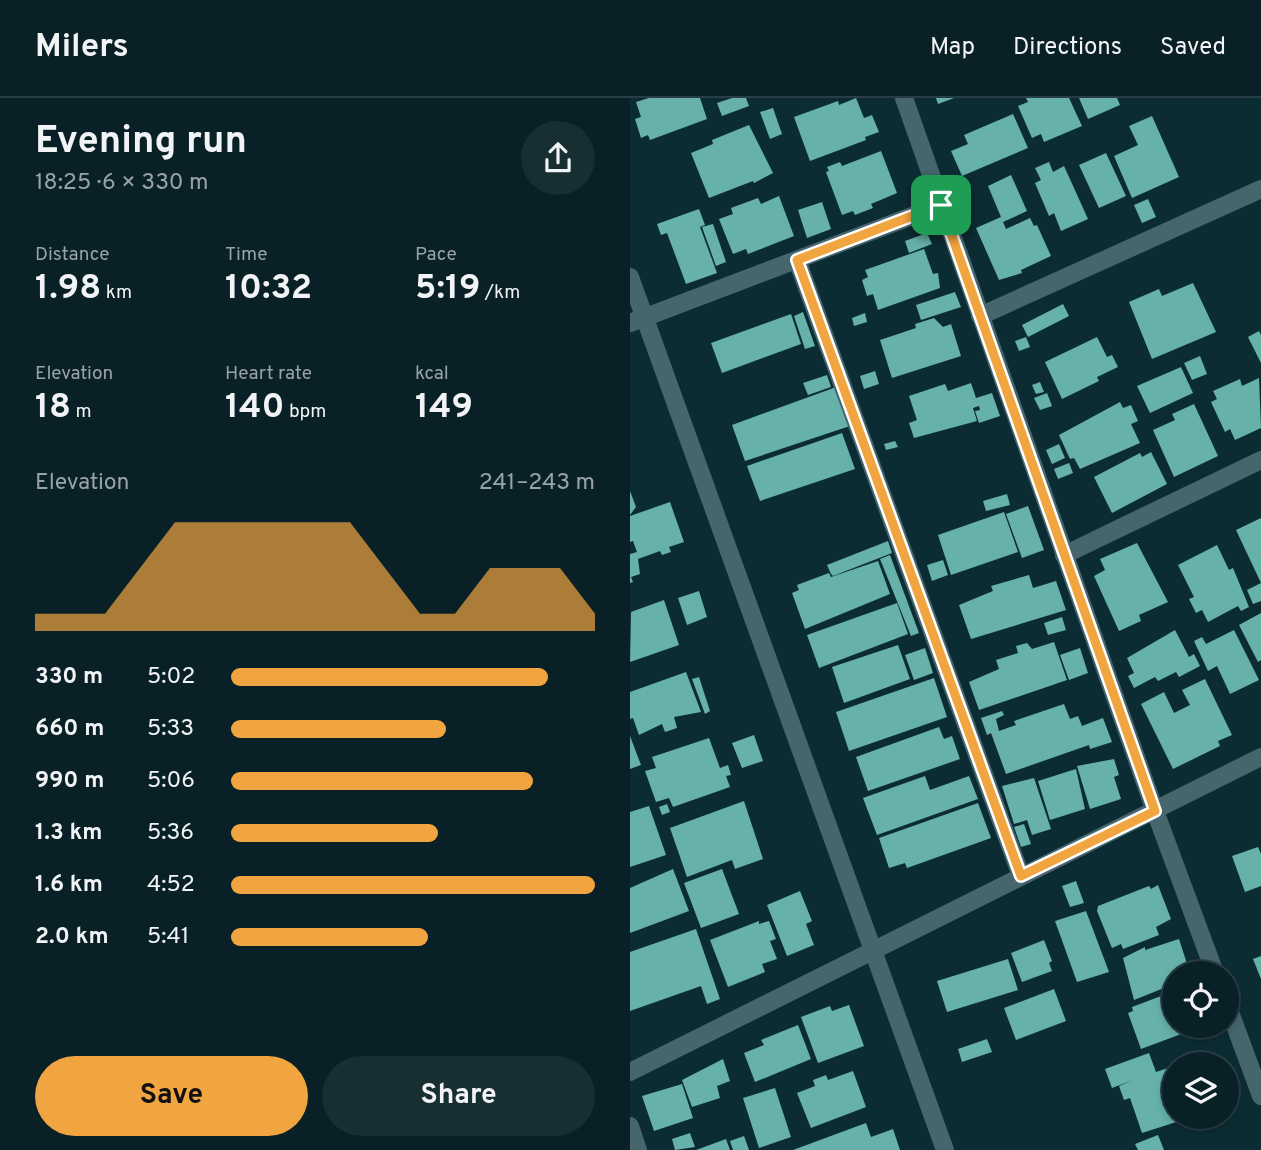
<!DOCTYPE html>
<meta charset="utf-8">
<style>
body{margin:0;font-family:Overpass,sans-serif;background:#172e32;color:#f1f3f6;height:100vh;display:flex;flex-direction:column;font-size:26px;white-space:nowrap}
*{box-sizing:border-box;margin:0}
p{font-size:23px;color:#99a3a7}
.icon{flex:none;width:38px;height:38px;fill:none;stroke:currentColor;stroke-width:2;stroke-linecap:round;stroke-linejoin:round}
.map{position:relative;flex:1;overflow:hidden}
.side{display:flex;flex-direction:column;background:#092126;width:630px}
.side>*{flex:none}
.fabs{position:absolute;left:532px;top:863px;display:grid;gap:14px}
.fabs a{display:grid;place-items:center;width:77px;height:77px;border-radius:50%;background:#092126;box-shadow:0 4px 10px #0003,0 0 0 2px #293e43;font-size:35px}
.pin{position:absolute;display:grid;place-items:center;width:60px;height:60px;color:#fff;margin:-30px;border-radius:14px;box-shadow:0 4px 10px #0006}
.round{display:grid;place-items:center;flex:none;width:74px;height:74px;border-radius:37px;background:#172e32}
.head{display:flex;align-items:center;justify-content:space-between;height:119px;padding:0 35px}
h1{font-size:38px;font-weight:700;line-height:52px}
.stats{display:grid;grid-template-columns:repeat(3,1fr);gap:10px;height:119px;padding:7px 35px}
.stats div{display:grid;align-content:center}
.stats b{font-size:35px;font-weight:700}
.stats small{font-size:19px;font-weight:400}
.stats p{font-size:19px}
.chart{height:196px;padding:14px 35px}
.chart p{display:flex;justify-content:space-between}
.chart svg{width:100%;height:126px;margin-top:7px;fill:#f1a540;opacity:.7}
.action{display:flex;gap:14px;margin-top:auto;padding:14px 35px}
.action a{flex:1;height:80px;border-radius:42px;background:#f1a540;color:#111;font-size:28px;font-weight:700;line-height:80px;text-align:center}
.action a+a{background:#172e32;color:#f1f3f6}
ul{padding:0 35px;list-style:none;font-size:23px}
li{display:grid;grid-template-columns:112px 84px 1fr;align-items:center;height:52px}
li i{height:18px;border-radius:9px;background:#f1a540}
header{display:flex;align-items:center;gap:42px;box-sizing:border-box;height:98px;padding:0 35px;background:#092126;border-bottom:2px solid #293e43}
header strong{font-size:33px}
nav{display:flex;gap:38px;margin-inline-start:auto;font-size:24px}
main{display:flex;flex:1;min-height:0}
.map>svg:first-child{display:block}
.building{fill:#66b2aa}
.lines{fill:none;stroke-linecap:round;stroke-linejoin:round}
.minor{stroke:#46656d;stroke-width:18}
.tertiary{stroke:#46656d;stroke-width:18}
.route-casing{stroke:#fff;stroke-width:14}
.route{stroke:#f1a540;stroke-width:9}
</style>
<header>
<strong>Milers</strong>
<nav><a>Map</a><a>Directions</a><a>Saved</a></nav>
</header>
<main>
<section class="side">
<div class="head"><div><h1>Evening run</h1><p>18:25 · 6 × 330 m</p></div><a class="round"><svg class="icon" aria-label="share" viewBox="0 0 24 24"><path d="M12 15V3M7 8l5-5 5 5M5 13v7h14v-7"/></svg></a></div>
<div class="stats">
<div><p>Distance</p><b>1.98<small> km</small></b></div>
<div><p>Time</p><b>10:32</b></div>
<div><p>Pace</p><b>5:19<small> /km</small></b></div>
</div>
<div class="stats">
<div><p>Elevation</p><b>18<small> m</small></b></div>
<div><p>Heart rate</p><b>140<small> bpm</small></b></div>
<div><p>kcal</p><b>149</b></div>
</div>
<div class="chart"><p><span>Elevation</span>241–243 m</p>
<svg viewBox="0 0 160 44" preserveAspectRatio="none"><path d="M0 44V38L10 38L20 38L30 22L40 6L50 6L60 6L70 6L80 6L90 6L100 22L110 38L120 38L130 22L140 22L150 22L160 38V44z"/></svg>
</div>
<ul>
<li><b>330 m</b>5:02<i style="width:87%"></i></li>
<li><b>660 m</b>5:33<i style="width:59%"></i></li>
<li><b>990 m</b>5:06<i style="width:83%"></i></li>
<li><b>1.3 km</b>5:36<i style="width:57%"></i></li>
<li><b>1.6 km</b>4:52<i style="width:100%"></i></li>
<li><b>2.0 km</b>5:41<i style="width:54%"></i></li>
</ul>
<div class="action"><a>Save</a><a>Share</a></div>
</section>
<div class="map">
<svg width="631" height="1052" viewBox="0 0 631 1052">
<rect width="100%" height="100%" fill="#0c2c33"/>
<g class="building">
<path d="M19,0h51l7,21 -57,21 -2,-5 -7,3 -6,-19 6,-2 -5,-15z"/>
<path d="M102,0h14l3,8 -27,10 -5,-13z"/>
<path d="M226,0l8,20 8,-3 7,17 -14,5 1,3 -56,21 -16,-44 44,-16 1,4z"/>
<path d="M306,0h18l-16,6z"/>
<path d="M396,0h43l13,28 -38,16 -3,-8 -9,4 -14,-32 10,-4z"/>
<path d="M449,0h38l3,7 -32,14z"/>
<path d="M143,10l9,26 -12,5 -10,-27z"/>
<path d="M383,16l15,34 -66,28 -11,-25 17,-7 -4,-9z"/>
<path d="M522,18l27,61 -47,21 -18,-42 24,-11 -9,-19z"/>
<path d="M119,27l24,48 -19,10 -1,-2 -44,17 -18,-45 22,-9 -1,-4z"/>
<path d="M251,53l16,42 -26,11 2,4 -18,7 -2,-4 -11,4 -16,-43 3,-1 -2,-4 13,-5 2,4z"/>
<path d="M476,55l20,43 -27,12 -20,-43z"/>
<path d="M419,64l4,10 11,-6 24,53 -27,12 -7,-18 -5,3 -14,-33 6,-3 -6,-12z"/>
<path d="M381,77l16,36 -24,11 3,7 24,-11 4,8 3,-1 14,31 -30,14 1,3 -23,7 -23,-52 25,-11 -13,-31z"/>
<path d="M149,98l15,40 -46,18 -2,-5 -13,5 -14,-35 14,-5 -2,-6 27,-10 3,6z"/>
<path d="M518,101l8,18 -14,6 -8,-18z"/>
<path d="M192,104l9,27 -24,9 -9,-28z"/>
<path d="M69,111l6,16 -5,2 17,46 -31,11 -19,-51 -6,2 -4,-11z"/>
<path d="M83,126l13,38 -10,4 -14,-39z"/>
<path d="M297,135l5,11 -23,9 -4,-12z"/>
<path d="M294,151l9,25 5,-1 2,15 -62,22 -5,-16 -6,2 -5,-16 6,-3 -3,-7z"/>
<path d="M563,185l23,49 -64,27 -23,-57 30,-13 3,7z"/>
<path d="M325,194l6,15 -40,13 -5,-15z"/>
<path d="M433,206l6,12 -41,21 -6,-12z"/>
<path d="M173,214l12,34 -10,3 -11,-33z"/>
<path d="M235,215l2,9 -13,4 -2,-8z"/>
<path d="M161,216l10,30 -79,29 -11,-30z"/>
<path d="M304,220l9,9 8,-3 10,32 -69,22 -12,-38 36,-12 -1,-4z"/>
<path d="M629,233l2,4v28l-13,-26z"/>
<path d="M396,239l4,10 -11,4 -4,-10z"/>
<path d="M467,239l10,20 5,-2 6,12 -21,10 2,4 -37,18 -17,-37z"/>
<path d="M570,258l7,18 -15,6 -8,-17z"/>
<path d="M551,269l12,26 -43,20 -13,-27z"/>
<path d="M245,273l4,13 -15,5 -4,-13z"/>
<path d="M197,277l4,12 -23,8 -5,-12z"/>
<path d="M629,280l2,50 -26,12 -5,-11 -5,3 -14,-30 6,-3 -4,-8 27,-12 2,7z"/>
<path d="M410,284l4,10 -8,2 -4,-9z"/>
<path d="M341,285l5,15 16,-5 8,23 -21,7 -4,-12 5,-1 -1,-4 -6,2 4,13 -63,17 -5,-15 8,-3 -8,-24 36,-12 3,7z"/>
<path d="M209,288l14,39 -108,36 -13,-36z"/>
<path d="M417,295l5,13 -12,4 -6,-12z"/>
<path d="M490,304l3,6 8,-3 7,16 -7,3 9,19 -60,26 -6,-11 -4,1 -11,-24z"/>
<path d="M564,306l24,52 -44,21 -21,-47 22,-10 -3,-6z"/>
<path d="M212,335l13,36 -95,32 -13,-35z"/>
<path d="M265,343l3,6 -12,3 -2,-6z"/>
<path d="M429,346l6,14 -13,6 -6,-14z"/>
<path d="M521,354l16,32 -55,29 -18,-36 46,-24 2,4z"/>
<path d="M439,365l4,10 -15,6 -4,-10z"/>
<path d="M0,393l6,16 -6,8z"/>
<path d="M377,396l3,11 -24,6 -3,-10z"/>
<path d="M40,404l14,40 -15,5 2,5 -9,3 -2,-4 -22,8 2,15 -9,3 2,5 -3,1v-29l7,-2 -4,-11 -3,1v-26z"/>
<path d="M398,408l16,44 -22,8 -16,-44z"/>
<path d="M374,414l14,40 -67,23 -13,-40z"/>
<path d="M631,420v65l-25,-53z"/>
<path d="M258,443l4,12 -59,23 -2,-2 -4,-9z"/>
<path d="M507,445l31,59 -29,13 2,6 -22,10 -25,-55 11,-6 -5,-11z"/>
<path d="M587,447l12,25 4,-2 16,39 -8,4 -3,-5 -30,16 -6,-12 -6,3 -7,-14 5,-2 -16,-32z"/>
<path d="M260,457l29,78 -8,3 -31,-77z"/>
<path d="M313,462l5,15 -16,6 -5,-16z"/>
<path d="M248,463l12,33 -85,35 -13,-36 7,-3 -2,-5 32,-12 2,4z"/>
<path d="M399,477l4,13 23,-7 10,29 -95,29 -12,-34 34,-14 -2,-5z"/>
<path d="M631,485v18l-8,3 -6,-14z"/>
<path d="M69,493l8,26 -20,8 -9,-27z"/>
<path d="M34,502l15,45 -49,17 1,-50z"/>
<path d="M267,505l11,31 -89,34 -12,-33z"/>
<path d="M631,515v47l-3,2 -19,-37z"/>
<path d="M432,519l4,13 -18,5 -4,-12z"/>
<path d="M545,532l14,27 5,-3 6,12 -21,11 -3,-5 -18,9 -3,-4 -21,11 -6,-12 6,-3 -7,-15z"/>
<path d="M604,532l25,50 -29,14 -13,-28 -9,5 -14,-30 8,-4 4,7z"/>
<path d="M424,544l13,38 -88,30 -10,-28 30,-13 -3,-9 22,-7 -2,-7 11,-3 5,6z"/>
<path d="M268,547l12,34 -66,24 -12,-36z"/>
<path d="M295,550l8,25 -19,7 -9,-25z"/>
<path d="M450,550l8,25 -19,7 -9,-25z"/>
<path d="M56,574l15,40 -27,5 3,11 -12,4 -3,-8 -23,11 -6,-17 -3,1v-27z"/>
<path d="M69,579l11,34 -5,3 -13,-35z"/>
<path d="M304,580l13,39 -98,34 -13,-39z"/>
<path d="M575,581l27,56 -14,6 2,5 -47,23 -32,-65 23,-12 10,21 16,-8 -8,-15z"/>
<path d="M434,606l6,15 8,-3 4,10 21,-8 9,24 -22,7 -1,-4 -83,29 -15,-41 -4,2 -6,-17 21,-7 2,4 -8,4 3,12 17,-6 -2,-4z"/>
<path d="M309,629l5,12 8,-3 8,23 -92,32 -12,-34z"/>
<path d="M124,637l9,26 -21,7 -10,-25z"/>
<path d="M0,638l11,29 -11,4z"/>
<path d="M79,640l11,30 8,-3 3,10 -5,1 4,11 -57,20 -4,-9 -13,4 -11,-31 11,-3 -4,-11z"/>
<path d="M484,661l5,16 -5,2 7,22 -31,10 -13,-43z"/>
<path d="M446,671l9,40 -35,11 -12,-39z"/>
<path d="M295,678l5,14 39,-14 9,23 -101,36 -14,-37z"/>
<path d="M404,680l17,51 -19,6 -5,-15 -13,4 -12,-38z"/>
<path d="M114,703l19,58 -28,10 -3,-9 -45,17 -17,-49z"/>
<path d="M348,705l13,35 -84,30 -2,-5 -16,5 -10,-30z"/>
<path d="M37,706l3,8 -8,3 -3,-8z"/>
<path d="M19,708l17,49 -36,12v-55z"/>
<path d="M394,726l7,20 -10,3 -7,-20z"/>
<path d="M628,749l3,7v32l-16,6 -13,-36z"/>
<path d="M43,771l16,42 -59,22v-45z"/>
<path d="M92,771l17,45 -38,14 -17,-45z"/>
<path d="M446,783l8,22 -14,4 -8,-21z"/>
<path d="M528,787l13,34 -15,8 3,8 -36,14 -2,-5 -9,4 -15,-37 1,-5 51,-20 2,3z"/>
<path d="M170,793l12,30 -6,3 8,21 -27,11 -20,-51z"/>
<path d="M456,813l23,61 -32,10 -22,-61z"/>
<path d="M129,823v3l10,-3 7,18 -6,2 7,18 -15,5 3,8 -37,15 -18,-47z"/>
<path d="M66,831l24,70 -13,5 -6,-18 -71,25v-59z"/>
<path d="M549,841l11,34h-16v11l-40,16 -11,-42 22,-11v3z"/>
<path d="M414,842l8,21 -3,2 3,8 -30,11 -11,-29z"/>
<path d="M631,858v23l-8,-20z"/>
<path d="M378,861l10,31 -71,22 -10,-31z"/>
<path d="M424,891l12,32 -50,19 -12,-32z"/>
<path d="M539,895l1,3 4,-1v31h16l2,4 -51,19 -13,-36 5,-2 -1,-4z"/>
<path d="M219,907l15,41 -46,17 -17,-46 29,-11 2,5z"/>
<path d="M168,927l13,34 -56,23 -11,-29 20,-8 -3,-5z"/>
<path d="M357,941l5,13 -30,10 -4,-13z"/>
<path d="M519,955l7,19 18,-6v50l18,1 -50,16 -12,-35 -6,2 -5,-14 14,-6 -21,8 -7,-19z"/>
<path d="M570,958l3,8h-23z"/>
<path d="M93,961l7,22 -13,5 3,12 -28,9 -10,-27z"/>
<path d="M223,973l13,36 -55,21 -14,-35 18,-7 -2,-6 13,-5 2,5z"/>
<path d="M52,986l11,34 -39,13 -12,-35z"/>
<path d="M145,990l16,49 -32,11 -16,-50z"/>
<path d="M236,1025l5,14 22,-8 7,21h-107z"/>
<path d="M60,1035l5,14 -20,3 -3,-11z"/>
<path d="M528,1037l6,15h-26l-3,-6z"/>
<path d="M114,1038l5,14h-16l-3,-9z"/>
<path d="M96,1041l4,11h-34z"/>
</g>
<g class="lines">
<g class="minor">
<path d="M274,0l251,713 60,162"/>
<path d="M167,162l224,616"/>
<path d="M350,218l281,-127"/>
<path d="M0,225l311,-118"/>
<path d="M434,457l197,-95"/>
<path d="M597,906l34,92"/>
<path d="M0,974l631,-315"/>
<path d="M0,1028l8,24"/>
</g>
<path class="tertiary" d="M0,179l315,873"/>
</g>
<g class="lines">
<g class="route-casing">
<path id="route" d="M311,107l214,606 -134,65 -224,-616z"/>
</g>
<use href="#route" class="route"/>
</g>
</svg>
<div class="fabs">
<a><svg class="icon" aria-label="locate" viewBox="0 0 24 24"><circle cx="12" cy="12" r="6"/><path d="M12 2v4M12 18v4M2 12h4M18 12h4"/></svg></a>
<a><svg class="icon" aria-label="layers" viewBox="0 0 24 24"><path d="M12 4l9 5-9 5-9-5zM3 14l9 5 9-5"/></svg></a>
</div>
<div class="pin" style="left:311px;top:107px;background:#1e9e55"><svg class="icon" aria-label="arrive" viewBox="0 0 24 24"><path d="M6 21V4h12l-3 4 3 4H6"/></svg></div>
</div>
</main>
